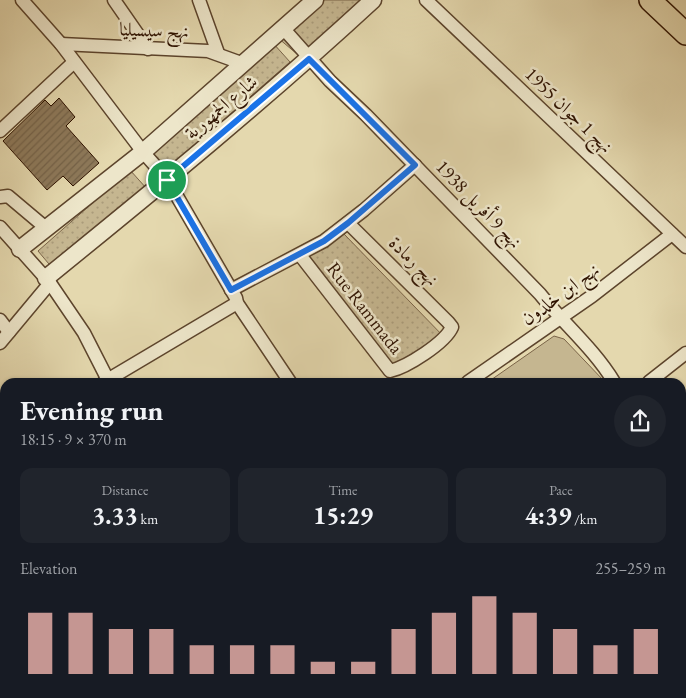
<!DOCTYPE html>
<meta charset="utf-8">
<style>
body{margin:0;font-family:"EB Garamond",Amiri,serif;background:#20242c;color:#f1f3f6;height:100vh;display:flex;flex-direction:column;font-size:19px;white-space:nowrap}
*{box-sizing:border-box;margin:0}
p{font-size:16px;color:#9ea1a6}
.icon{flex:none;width:28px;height:28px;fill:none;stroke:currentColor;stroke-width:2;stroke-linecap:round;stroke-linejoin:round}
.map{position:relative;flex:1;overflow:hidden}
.details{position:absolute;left:0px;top:378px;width:686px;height:321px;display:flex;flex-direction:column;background:#171b24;border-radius:15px 15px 0 0;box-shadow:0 1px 4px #0004}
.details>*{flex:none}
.pin{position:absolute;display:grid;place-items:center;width:42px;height:42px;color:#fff;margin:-21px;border:2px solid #fff;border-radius:50%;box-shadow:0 1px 5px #0007}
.round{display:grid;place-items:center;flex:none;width:52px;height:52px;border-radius:26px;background:#20242c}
.overview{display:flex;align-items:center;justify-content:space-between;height:85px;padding:0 20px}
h1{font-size:28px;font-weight:700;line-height:38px}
.figures{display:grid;grid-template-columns:repeat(3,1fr);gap:8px;height:85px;padding:5px 20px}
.figures div{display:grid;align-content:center;border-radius:12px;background:#20242c;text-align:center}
.figures b{font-size:25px;font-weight:700}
.figures small{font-size:14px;font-weight:400}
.figures p{font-size:14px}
.chart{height:140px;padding:10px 20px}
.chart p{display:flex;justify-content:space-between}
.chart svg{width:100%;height:90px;margin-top:5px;stroke:#c59692;stroke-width:6}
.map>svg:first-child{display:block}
.grass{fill:#c5b690;stroke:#7a6448}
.park{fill:url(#park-dots);stroke:#7a6448}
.building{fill:url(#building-hatch);stroke:#2e1200}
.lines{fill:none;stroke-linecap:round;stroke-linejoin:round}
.minor-casing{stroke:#5c442c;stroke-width:15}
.tertiary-casing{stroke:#5c442c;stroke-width:19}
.primary-casing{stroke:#2e1200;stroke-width:24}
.path{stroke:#2e1200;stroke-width:2.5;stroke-dasharray:1 2.5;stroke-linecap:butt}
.minor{stroke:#ede6ca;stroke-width:12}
.tertiary{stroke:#ede6ca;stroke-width:16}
.primary{stroke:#e4d8ae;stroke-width:21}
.route-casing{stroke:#fff;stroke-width:10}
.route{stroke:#1a73e8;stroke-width:6}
.labels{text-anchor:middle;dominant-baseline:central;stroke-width:5;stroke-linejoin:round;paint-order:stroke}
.street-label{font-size:19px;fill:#2e1200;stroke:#ede6ca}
</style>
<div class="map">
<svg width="686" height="698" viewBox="0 0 686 698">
<defs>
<pattern id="park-dots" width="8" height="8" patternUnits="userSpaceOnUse" patternTransform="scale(1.25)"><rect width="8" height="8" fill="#c5b690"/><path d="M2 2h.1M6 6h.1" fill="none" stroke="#aa9b7a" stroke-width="1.8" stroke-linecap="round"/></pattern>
<pattern id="building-hatch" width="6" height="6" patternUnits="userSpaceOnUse" patternTransform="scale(1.25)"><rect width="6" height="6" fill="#8d795a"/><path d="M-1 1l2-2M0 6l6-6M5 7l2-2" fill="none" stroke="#746248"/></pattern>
</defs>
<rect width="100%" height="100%" fill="#e4d8ae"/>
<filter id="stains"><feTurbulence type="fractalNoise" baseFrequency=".004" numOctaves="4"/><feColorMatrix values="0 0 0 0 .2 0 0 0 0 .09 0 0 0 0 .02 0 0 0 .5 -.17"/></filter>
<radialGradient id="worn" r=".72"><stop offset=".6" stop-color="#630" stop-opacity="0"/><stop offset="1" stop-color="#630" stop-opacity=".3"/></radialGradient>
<g class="grass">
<path d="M554,336l10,3 41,43h-117z"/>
<path d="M681,611l5,16v71h-249l-2,-4h246z"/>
</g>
<g class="park">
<path d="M308,0h58l-62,60 -33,-28z"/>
<path d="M273,43l17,19 -125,109 -16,-19z"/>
<path d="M130,170l17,19 -93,81 -16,-19z"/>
<path d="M344,234l103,106 -49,33 -92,-118 11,-3z"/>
</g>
<path class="building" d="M59,98l16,19 -9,9 33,37 -26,23 -10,-10 -16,14 -44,-49 42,-41 6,6z"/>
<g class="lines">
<g class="minor-casing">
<g id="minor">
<path d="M22,0l39,44 82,108 24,27 69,119 1,5 53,79"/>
<path d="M114,0l34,49"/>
<path d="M199,0l19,53"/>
<path d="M426,0l260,247"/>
<path d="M283,28l47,53 36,34 174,179c24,30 54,55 74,88"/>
<path d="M61,44l147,7 36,13"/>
<path d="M0,131l74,-69"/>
<path d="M0,197l8,-1 38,32"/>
<path d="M0,227l50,56 34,50 25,49"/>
<path d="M300,255l90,116c17,-4 55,-28 62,-44l-4,-5 -100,-99"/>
<path d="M231,290l93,-49 40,-31 51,-45"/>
<path d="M0,320l9,12"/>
<path d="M0,343l50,-60"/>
<path d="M104,382l133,-79"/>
<path d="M468,382l124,-86 80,-62"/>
<path d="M649,382l37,-29"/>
<path d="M681,475l5,-1"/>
<path d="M0,489l5,-3"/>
<path d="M681,590l5,14"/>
<path d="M423,694l1,4"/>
<path d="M148,698l1,-4"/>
</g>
</g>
<g class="tertiary-casing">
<g id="tertiary">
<path d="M20,249l123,-97 172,-152"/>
<path d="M46,278c111,-90 222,-181 327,-278"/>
</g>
</g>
<g class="primary-casing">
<path id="primary" d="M650,0l36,34"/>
</g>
<g class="path">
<path d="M681,665l5,-3"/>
<path d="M681,692l5,-1"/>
<path d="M440,694l1,3"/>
<path d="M488,694l1,4"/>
<path d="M460,698l14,-4"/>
<path d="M661,698l15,-4"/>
</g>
<use href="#minor" class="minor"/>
<use href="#tertiary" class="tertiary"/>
<use href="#primary" class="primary"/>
</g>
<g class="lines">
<g class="route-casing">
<path id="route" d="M309,59l106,106 -67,58 -24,18 -93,49 -64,-110z"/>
</g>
<use href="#route" class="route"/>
</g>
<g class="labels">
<g class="street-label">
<text transform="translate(154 30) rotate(2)">نهج سيسيليا</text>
<text transform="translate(221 107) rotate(-40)">شارع الجمهورية</text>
<text transform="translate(569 110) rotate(44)">نهج 1 جوان 1955</text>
<text transform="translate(479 204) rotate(46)">نهج 9 أفريل 1938</text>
<text transform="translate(414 261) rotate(45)">نهج رمادة</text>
<text transform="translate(560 294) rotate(-36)">نهج ابن خلدون</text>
<text transform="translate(365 308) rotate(52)">Rue Rammada</text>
</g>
</g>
<rect width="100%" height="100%" filter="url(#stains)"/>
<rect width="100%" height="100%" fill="url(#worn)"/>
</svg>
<div class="pin" style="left:167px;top:180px;background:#1e9e55"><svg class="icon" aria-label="arrive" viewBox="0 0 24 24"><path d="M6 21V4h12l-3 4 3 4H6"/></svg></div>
<section class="details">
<div class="overview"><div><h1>Evening run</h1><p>18:15 · 9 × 370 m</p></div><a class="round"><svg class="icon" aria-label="share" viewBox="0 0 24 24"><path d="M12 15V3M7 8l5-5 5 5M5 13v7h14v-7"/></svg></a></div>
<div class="figures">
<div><p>Distance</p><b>3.33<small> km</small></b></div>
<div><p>Time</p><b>15:29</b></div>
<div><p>Pace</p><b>4:39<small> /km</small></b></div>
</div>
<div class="chart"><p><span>Elevation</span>255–259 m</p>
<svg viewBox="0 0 160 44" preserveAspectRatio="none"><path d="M5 44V14M15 44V14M25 44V22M35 44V22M45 44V30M55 44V30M65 44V30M75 44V38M85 44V38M95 44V22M105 44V14M115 44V6M125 44V14M135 44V22M145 44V30M155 44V22"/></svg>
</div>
</section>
</div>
